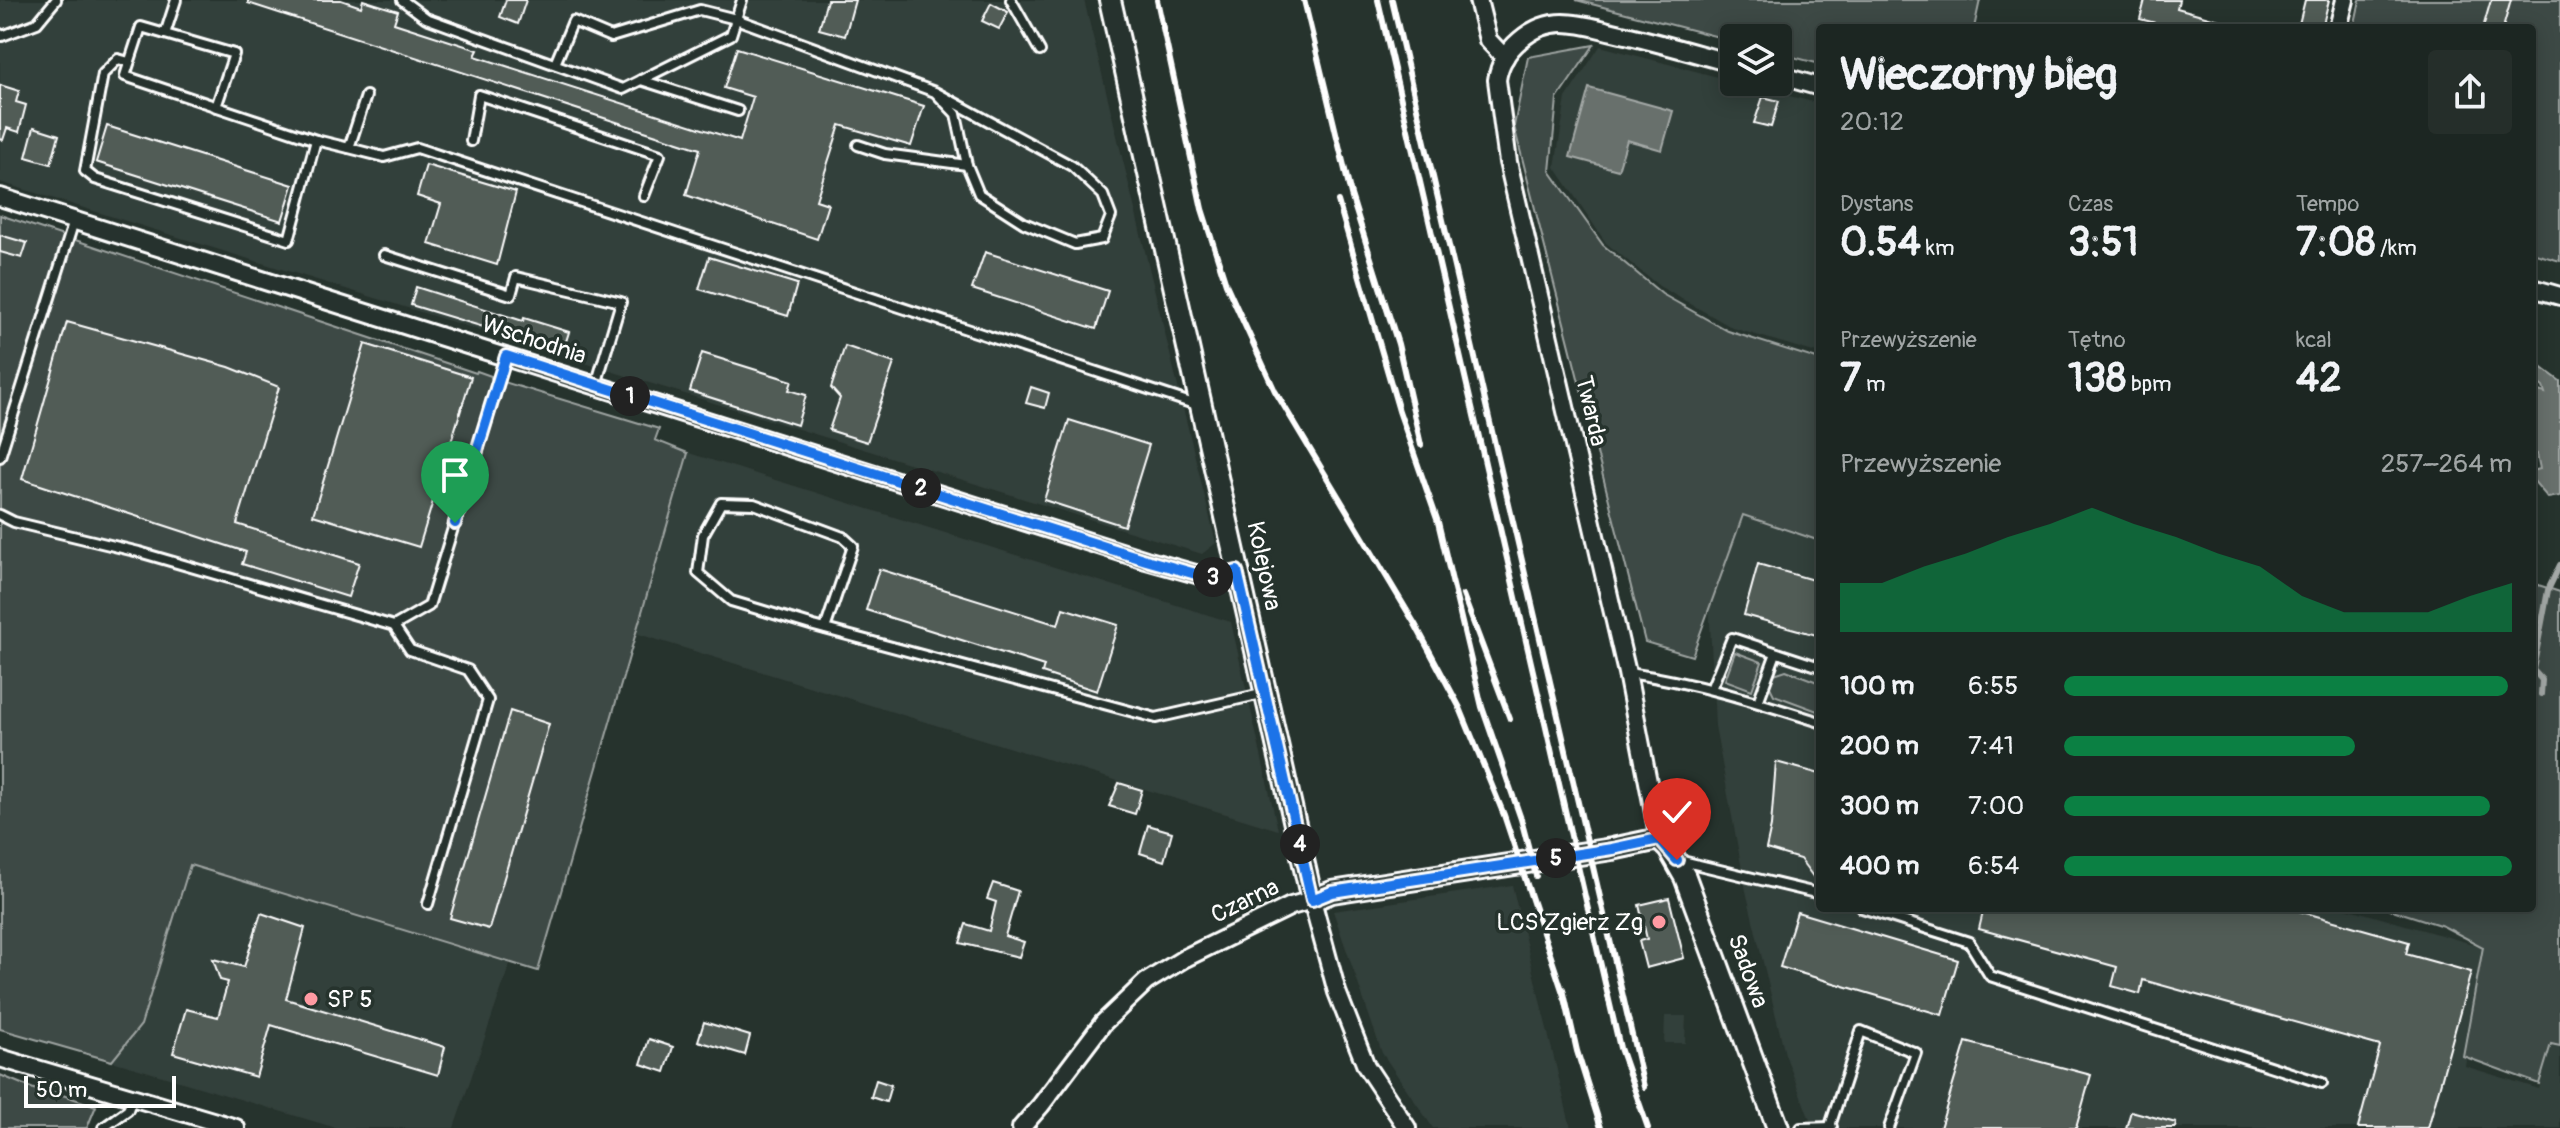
<!DOCTYPE html>
<html lang="pl">
<meta charset="utf-8">
<style>
body{margin:0;font-family:Pangolin,sans-serif;background:#252e2a;color:#f1f3f6;height:100vh;display:flex;flex-direction:column;font-size:30px;white-space:nowrap}
*{box-sizing:border-box;margin:0}
p{font-size:26px;color:#a0a5a5}
.icon{flex:none;width:44px;height:44px;fill:none;stroke:currentColor;stroke-width:2;stroke-linecap:round;stroke-linejoin:round}
.map{position:relative;flex:1;overflow:hidden}
.sheet{position:absolute;left:1816px;top:24px;width:720px;height:888px;display:flex;flex-direction:column;background:#1c2622;border-radius:8px;box-shadow:0 4px 20px #0003,0 0 0 2px #3a4340}
.sheet>*{flex:none}
.tools{position:absolute;left:1720px;top:24px;display:grid;gap:16px}
.tools a{display:grid;place-items:center;width:72px;height:72px;border-radius:8px;background:#1c2622;box-shadow:0 4px 20px #0003,0 0 0 2px #3a4340;font-size:40px}
.scale{position:absolute;left:24px;bottom:20px;width:152px;box-sizing:border-box;padding-left:8px;border:4px solid #fff;border-top:0;font-size:22px;line-height:28px;white-space:nowrap;color:#fff;-webkit-text-stroke:6px #26332d;paint-order:stroke}
.pin{position:absolute;display:grid;place-items:center;width:68px;height:68px;color:#fff;margin:-82px -34px;border-radius:50% 50% 50% 0;rotate:-45deg;box-shadow:0 0 8px #0007}
.pin .icon{rotate:45deg}
.km{position:absolute;width:40px;height:40px;margin:-20px;border-radius:50%;background:#222;color:#fff;font-size:22px;line-height:40px;text-align:center}
.round{display:grid;place-items:center;flex:none;width:84px;height:84px;border-radius:8px;background:#252e2a}
.head{display:flex;align-items:center;justify-content:space-between;height:136px;padding:0 24px}
h1{font-size:44px;font-weight:700;line-height:60px}
.stats{display:grid;grid-template-columns:repeat(3,1fr);gap:12px;height:136px;padding:8px 24px}
.stats div{display:grid;align-content:center}
.stats b{font-size:40px;font-weight:700}
.stats small{font-size:22px;font-weight:400}
.stats p{font-size:22px}
.chart{height:224px;padding:16px 24px}
.chart p{display:flex;justify-content:space-between}
.chart svg{width:100%;height:144px;margin-top:8px;fill:#0b8043;opacity:.7}
ul{padding:0 24px;list-style:none;font-size:26px}
li{display:grid;grid-template-columns:128px 96px 1fr;align-items:center;height:60px}
li i{height:20px;border-radius:10px;background:#0b8043}
.map>svg:first-child{display:block}
.built{fill:#333f3a}
.green{fill:#3e4944;stroke:#9ea4a2;stroke-width:2}
.water{fill:#67706c;stroke:#a4a9a7;stroke-width:2}
.lines{fill:none;stroke-linecap:round;stroke-linejoin:round}
.stream{stroke:#a4a9a7;stroke-width:6}
.building{fill:#515c57;stroke:#fff;stroke-width:2}
.service-casing{stroke:#fff;stroke-width:14}
.minor-casing{stroke:#fff;stroke-width:22}
.tertiary-casing{stroke:#fff;stroke-width:26}
.service{stroke:#26332d;stroke-width:8}
.minor{stroke:#26332d;stroke-width:16}
.tertiary{stroke:#26332d;stroke-width:20}
.rail{stroke:#fff;stroke-width:6}
.route-casing{stroke:#fff;stroke-width:16}
.route{stroke:#1a73e8;stroke-width:10}
.poi-dot{fill:#ff9aa2;stroke:#26332d;stroke-width:3}
.labels{text-anchor:middle;dominant-baseline:central;stroke-width:7;stroke-linejoin:round;paint-order:stroke}
.street-label{font-size:24px;fill:#fff;stroke:#26332d}
.poi-label{font-size:24px;fill:#fff;stroke:#26332d;text-anchor:end}
</style>
<div class="map">
<svg width="2560" height="1128" viewBox="0 0 2560 1128">
<rect width="100%" height="100%" fill="#26332d"/>
<filter id="ink" filterUnits="userSpaceOnUse"><feTurbulence type="fractalNoise" baseFrequency=".0125" numOctaves="2"/><feDisplacementMap in="SourceGraphic" scale="16" xChannelSelector="R" yChannelSelector="G"/><feConvolveMatrix kernelMatrix="1 2 1 2 8 2 1 2 1" color-interpolation-filters="sRGB"/></filter>
<g filter="url(#ink)">
<g class="built">
<path d="M0,0h1084l132,543 -14,11 -1202,-372z"/>
<path d="M1600,46l220,58v250l-87,-26 -74,-42 -53,-43 -51,-76 11,-69z"/>
<path d="M689,453l542,169 47,208 -643,-197z"/>
<path d="M1704,498l116,34v376h526l137,39 -18,119 74,23 12,-45 9,2v82h-747l-28,-74 -39,-163 -31,-165z"/>
<path d="M189,865l322,96 -57,167h-118l-224,-67 29,-36z"/>
<path d="M1512,885l59,243h-138l-51,-75 -49,-142z"/>
<path d="M1665,1016h21l-1,27h-21z"/>
</g>
<g class="green">
<path d="M1576,0h404l-6,28h-154v36l-42,-11v-15h-44v3z"/>
<path d="M2360,0h200v261l-28,-8v-225h-178z"/>
<path d="M1594,45l-37,54 -7,72 53,74 59,49 66,37 92,29v181l-77,-26 -51,141 -47,-14 -131,-516 14,-69z"/>
<path d="M0,215l476,158 1,-2 14,5v2l168,51 -4,11 33,13 -150,518 -348,-106 -49,160 -29,36 -112,-32z"/>
<path d="M2532,583l28,9v454l-9,-2 -12,40 -76,-28 20,-109 -40,-21 -57,-18h146z"/>
<path d="M1735,652l27,10 -10,28 -27,-10z"/>
<path d="M1786,670l34,13v29l-46,-17 -5,-10 5,-11z"/>
<path d="M0,1075l36,15 2,-3 58,19 -9,22h-87z"/>
</g>
<g class="water">
<path d="M1589,88l84,23 -11,39 -35,-10 -9,30 -48,-13z"/>
<path d="M2532,360l28,21v115l-12,2 -16,-19v-8l8,-2 -3,-15 -5,1v-66l13,4 -2,-6 -8,-6 -3,2z"/>
</g>
<g class="lines">
<path class="stream" d="M2541,694l1,-14 -9,-10 15,-80 12,-25"/>
</g>
<g class="building">
<path d="M248,0h93l20,7 2,-7 35,11 -4,12 84,27 -3,6 265,85 13,-44 -29,-9 13,-40 187,58 -13,40 -71,-21 -24,75 12,4 -11,35 -131,-44 14,-46 -452,-146z"/>
<path d="M506,0h20l-8,24 -18,-7z"/>
<path d="M827,0h28l-10,36 -26,-7z"/>
<path d="M2145,0h34l-2,8 53,15v5h-55l-35,-9z"/>
<path d="M2305,0h24l-7,28h-24z"/>
<path d="M2491,0h20l-8,28h-20z"/>
<path d="M991,3l17,9 -9,17 -17,-8z"/>
<path d="M0,85l19,6 -3,11 10,3 -7,27 -12,-4 -4,12 -3,-1z"/>
<path d="M1763,97l16,4 -8,26 -17,-4z"/>
<path d="M107,126l186,59 -11,36 -186,-59z"/>
<path d="M34,127l25,8 -8,29 -25,-7z"/>
<path d="M426,165l90,27 -19,73 -68,-21 12,-40 -24,-8z"/>
<path d="M0,235l27,8 -5,15 -22,-6z"/>
<path d="M985,252l123,39 -12,38 -124,-40z"/>
<path d="M709,257l88,27 -9,32 -89,-27z"/>
<path d="M416,287l107,34 1,-3 45,14 -6,19 -152,-46z"/>
<path d="M67,322l162,45 50,20 -42,137 122,39 -11,34 -106,-33 4,-12 -224,-73z"/>
<path d="M365,344l106,33 -52,170 -106,-32z"/>
<path d="M845,346l49,17 -27,79 -38,-12 11,-32 -9,-10z"/>
<path d="M702,353l90,28 -3,9 17,5 -9,30 -107,-34z"/>
<path d="M1031,387l18,6 -4,15 -19,-5z"/>
<path d="M1069,420l80,25 -25,81 -80,-26z"/>
<path d="M1758,564l62,18v54l-76,-21z"/>
<path d="M879,569l179,56 5,-17 55,17 -21,66 -55,-18 2,-7 -178,-56z"/>
<path d="M510,711l39,13 -60,205 -39,-11z"/>
<path d="M1776,762l44,12v112l-20,-27 -34,-10 5,-23z"/>
<path d="M1119,783l23,7 -7,24 -26,-8z"/>
<path d="M1148,825l24,7 -8,29 -24,-8z"/>
<path d="M993,883l25,8 -13,45 19,6 -5,15 -59,-14 6,-19 23,7 7,-29 -9,-3z"/>
<path d="M1669,898l15,60 -38,10 -7,-27 8,-2 -8,-34z"/>
<path d="M1984,908h304l121,34 -3,12 65,18 -43,156h-70l22,-82 -237,-66 -3,14 -28,-8 5,-19 -138,-38z"/>
<path d="M1797,912l161,48 -16,55 -162,-48z"/>
<path d="M261,913l44,15 -19,71 159,48 -7,28 -167,-50 -15,52 -83,-24 13,-44 32,8 10,-35 -8,-2 -7,-21 31,8z"/>
<path d="M704,1022l46,14 -5,19 -47,-14z"/>
<path d="M649,1039l24,8 -8,25 -24,-8z"/>
<path d="M1966,1042l125,33 -15,53h-136z"/>
<path d="M876,1080l15,5 -5,17 -15,-5z"/>
<path d="M2131,1111l45,12 -1,5h-49z"/>
</g>
<g class="lines">
<g class="service-casing">
<g id="service">
<path d="M402,0l24,18 197,71 108,-54 11,-35"/>
<path d="M1011,0l29,51"/>
<path d="M0,34l2,2 35,-13 19,-23"/>
<path d="M165,34l11,-34"/>
<path d="M129,62l-11,-3 -15,15 -18,97 10,8 194,61 27,-100"/>
<path d="M555,64l18,-43 38,16 89,-27 36,9 199,73 21,22 11,51 12,29 45,29 51,21 27,-5 9,-23 -8,-21 -31,-29 -137,-74"/>
<path d="M641,80l97,31"/>
<path d="M216,107l18,-53 -93,-27 -16,49 191,64 33,8 35,9 33,-9 780,257"/>
<path d="M471,141l8,-46 181,60 -16,41"/>
<path d="M858,145l27,9 82,11"/>
<path d="M349,148l17,-52"/>
<path d="M384,255l127,40 5,-18 105,25 -25,83"/>
<path d="M0,457l74,-236"/>
<path d="M0,515l14,7 125,30 255,74 16,24 58,20 20,30 -60,204"/>
<path d="M394,626l35,-20 77,-250"/>
<path d="M825,629l28,-83 -10,-9 -89,-33 -33,-1 -18,32 -5,38 33,28 83,25 11,3 331,89 110,-25"/>
<path d="M1628,673c66,9 129,29 192,49"/>
<path d="M1711,689l21,-51 88,29"/>
<path d="M1758,702l18,-49"/>
<path d="M1678,860l142,34"/>
<path d="M1862,908l107,34 21,34 332,107"/>
<path d="M1830,1126l31,-95 55,22 -27,75"/>
<path d="M103,1128l25,-18 5,-14"/>
<path d="M1801,1128l31,-1"/>
</g>
</g>
<g class="minor-casing">
<g id="minor">
<path d="M1478,0l10,40 17,18"/>
<path d="M2338,28l7,-28"/>
<path d="M1778,75l42,12"/>
<path d="M0,197l1146,363 64,18 27,-7"/>
<path d="M2532,288l28,8"/>
<path d="M1659,839l-32,-166 -119,-511 -11,-82c4,-31 36,-57 66,-57 17,0 33,5 50,9 40,9 81,21 121,32"/>
<path d="M0,1058l236,70"/>
<path d="M1021,1128l20,-23 62,-82 43,-41 39,-24 106,-52 21,-6 25,92 29,74 41,62"/>
</g>
</g>
<g class="tertiary-casing">
<path id="tertiary" d="M1110,0l202,900 20,-8 280,-43 47,-10 10,10 16,28 93,251"/>
</g>
<use href="#service" class="service"/>
<use href="#minor" class="minor"/>
<use href="#tertiary" class="tertiary"/>
<g class="rail">
<path d="M1157,0l45,209 24,75 49,107 140,233 45,84 44,107 61,184"/>
<path d="M1304,0l47,195 47,149 23,101"/>
<path d="M1378,0l242,1048 28,80"/>
<path d="M1392,0l252,1087"/>
<path d="M1338,201l61,210 39,111 44,185 39,112 15,57"/>
<path d="M1463,595l47,124"/>
<path d="M1563,989l14,62 24,77"/>
</g>
</g>
</g>
<g class="lines" filter="url(#ink)">
<g class="route-casing">
<path id="route" d="M455,523l51,-167 640,204 64,18 27,-7 75,329 20,-8 280,-43 47,-10 18,21"/>
</g>
<use href="#route" class="route"/>
</g>
<g class="poi-dot">
<circle cx="1659" cy="922" r="8"/>
<circle cx="311" cy="999" r="8"/>
</g>
<g class="labels">
<g class="street-label">
<text transform="translate(534 340) rotate(18)">Wschodnia</text>
<text transform="translate(1591 411) rotate(77)">Twarda</text>
<text transform="translate(1264 566) rotate(78)">Kolejowa</text>
<text transform="translate(1245 901) rotate(-26)">Czarna</text>
<text transform="translate(1748 971) rotate(70)">Sadowa</text>
</g>
<g class="poi-label">
<text x="1643" y="922">LCS Zgierz Zg</text>
<text x="327" y="999" text-anchor="start">SP 5</text>
</g>
</g>
</svg>
<div class="tools">
<a><svg class="icon" aria-label="layers" viewBox="0 0 24 24"><path d="M12 4l9 5-9 5-9-5zM3 14l9 5 9-5"/></svg></a>
</div>
<div class="scale">50 m</div>
<div class="pin" style="left:455px;top:523px;background:#1e9e55"><svg class="icon" aria-label="arrive" viewBox="0 0 24 24"><path d="M6 21V4h12l-3 4 3 4H6"/></svg></div>
<div class="pin" style="left:1677px;top:860px;background:#d93025"><svg class="icon" aria-label="check" viewBox="0 0 24 24"><path d="M5 12l5 5 9-10"/></svg></div>
<b class="km" style="left:630px;top:396px">1</b>
<b class="km" style="left:921px;top:488px">2</b>
<b class="km" style="left:1213px;top:577px">3</b>
<b class="km" style="left:1300px;top:844px">4</b>
<b class="km" style="left:1556px;top:858px">5</b>
<section class="sheet">
<div class="head"><div><h1>Wieczorny bieg</h1><p>20:12</p></div><a class="round"><svg class="icon" aria-label="share" viewBox="0 0 24 24"><path d="M12 15V3M7 8l5-5 5 5M5 13v7h14v-7"/></svg></a></div>
<div class="stats">
<div><p>Dystans</p><b>0.54<small> km</small></b></div>
<div><p>Czas</p><b>3:51</b></div>
<div><p>Tempo</p><b>7:08<small> /km</small></b></div>
</div>
<div class="stats">
<div><p>Przewyższenie</p><b>7<small> m</small></b></div>
<div><p>Tętno</p><b>138<small> bpm</small></b></div>
<div><p>kcal</p><b>42</b></div>
</div>
<div class="chart"><p><span>Przewyższenie</span>257–264 m</p>
<svg viewBox="0 0 160 44" preserveAspectRatio="none"><path d="M0 44V29L10 29L20 24L30 20L40 15L50 11L60 6L70 11L80 15L90 20L100 24L110 33L120 38L130 38L140 38L150 33L160 29V44z"/></svg>
</div>
<ul>
<li><b>100 m</b>6:55<i style="width:99%"></i></li>
<li><b>200 m</b>7:41<i style="width:65%"></i></li>
<li><b>300 m</b>7:00<i style="width:95%"></i></li>
<li><b>400 m</b>6:54<i style="width:100%"></i></li>
</ul>
</section>
</div>
